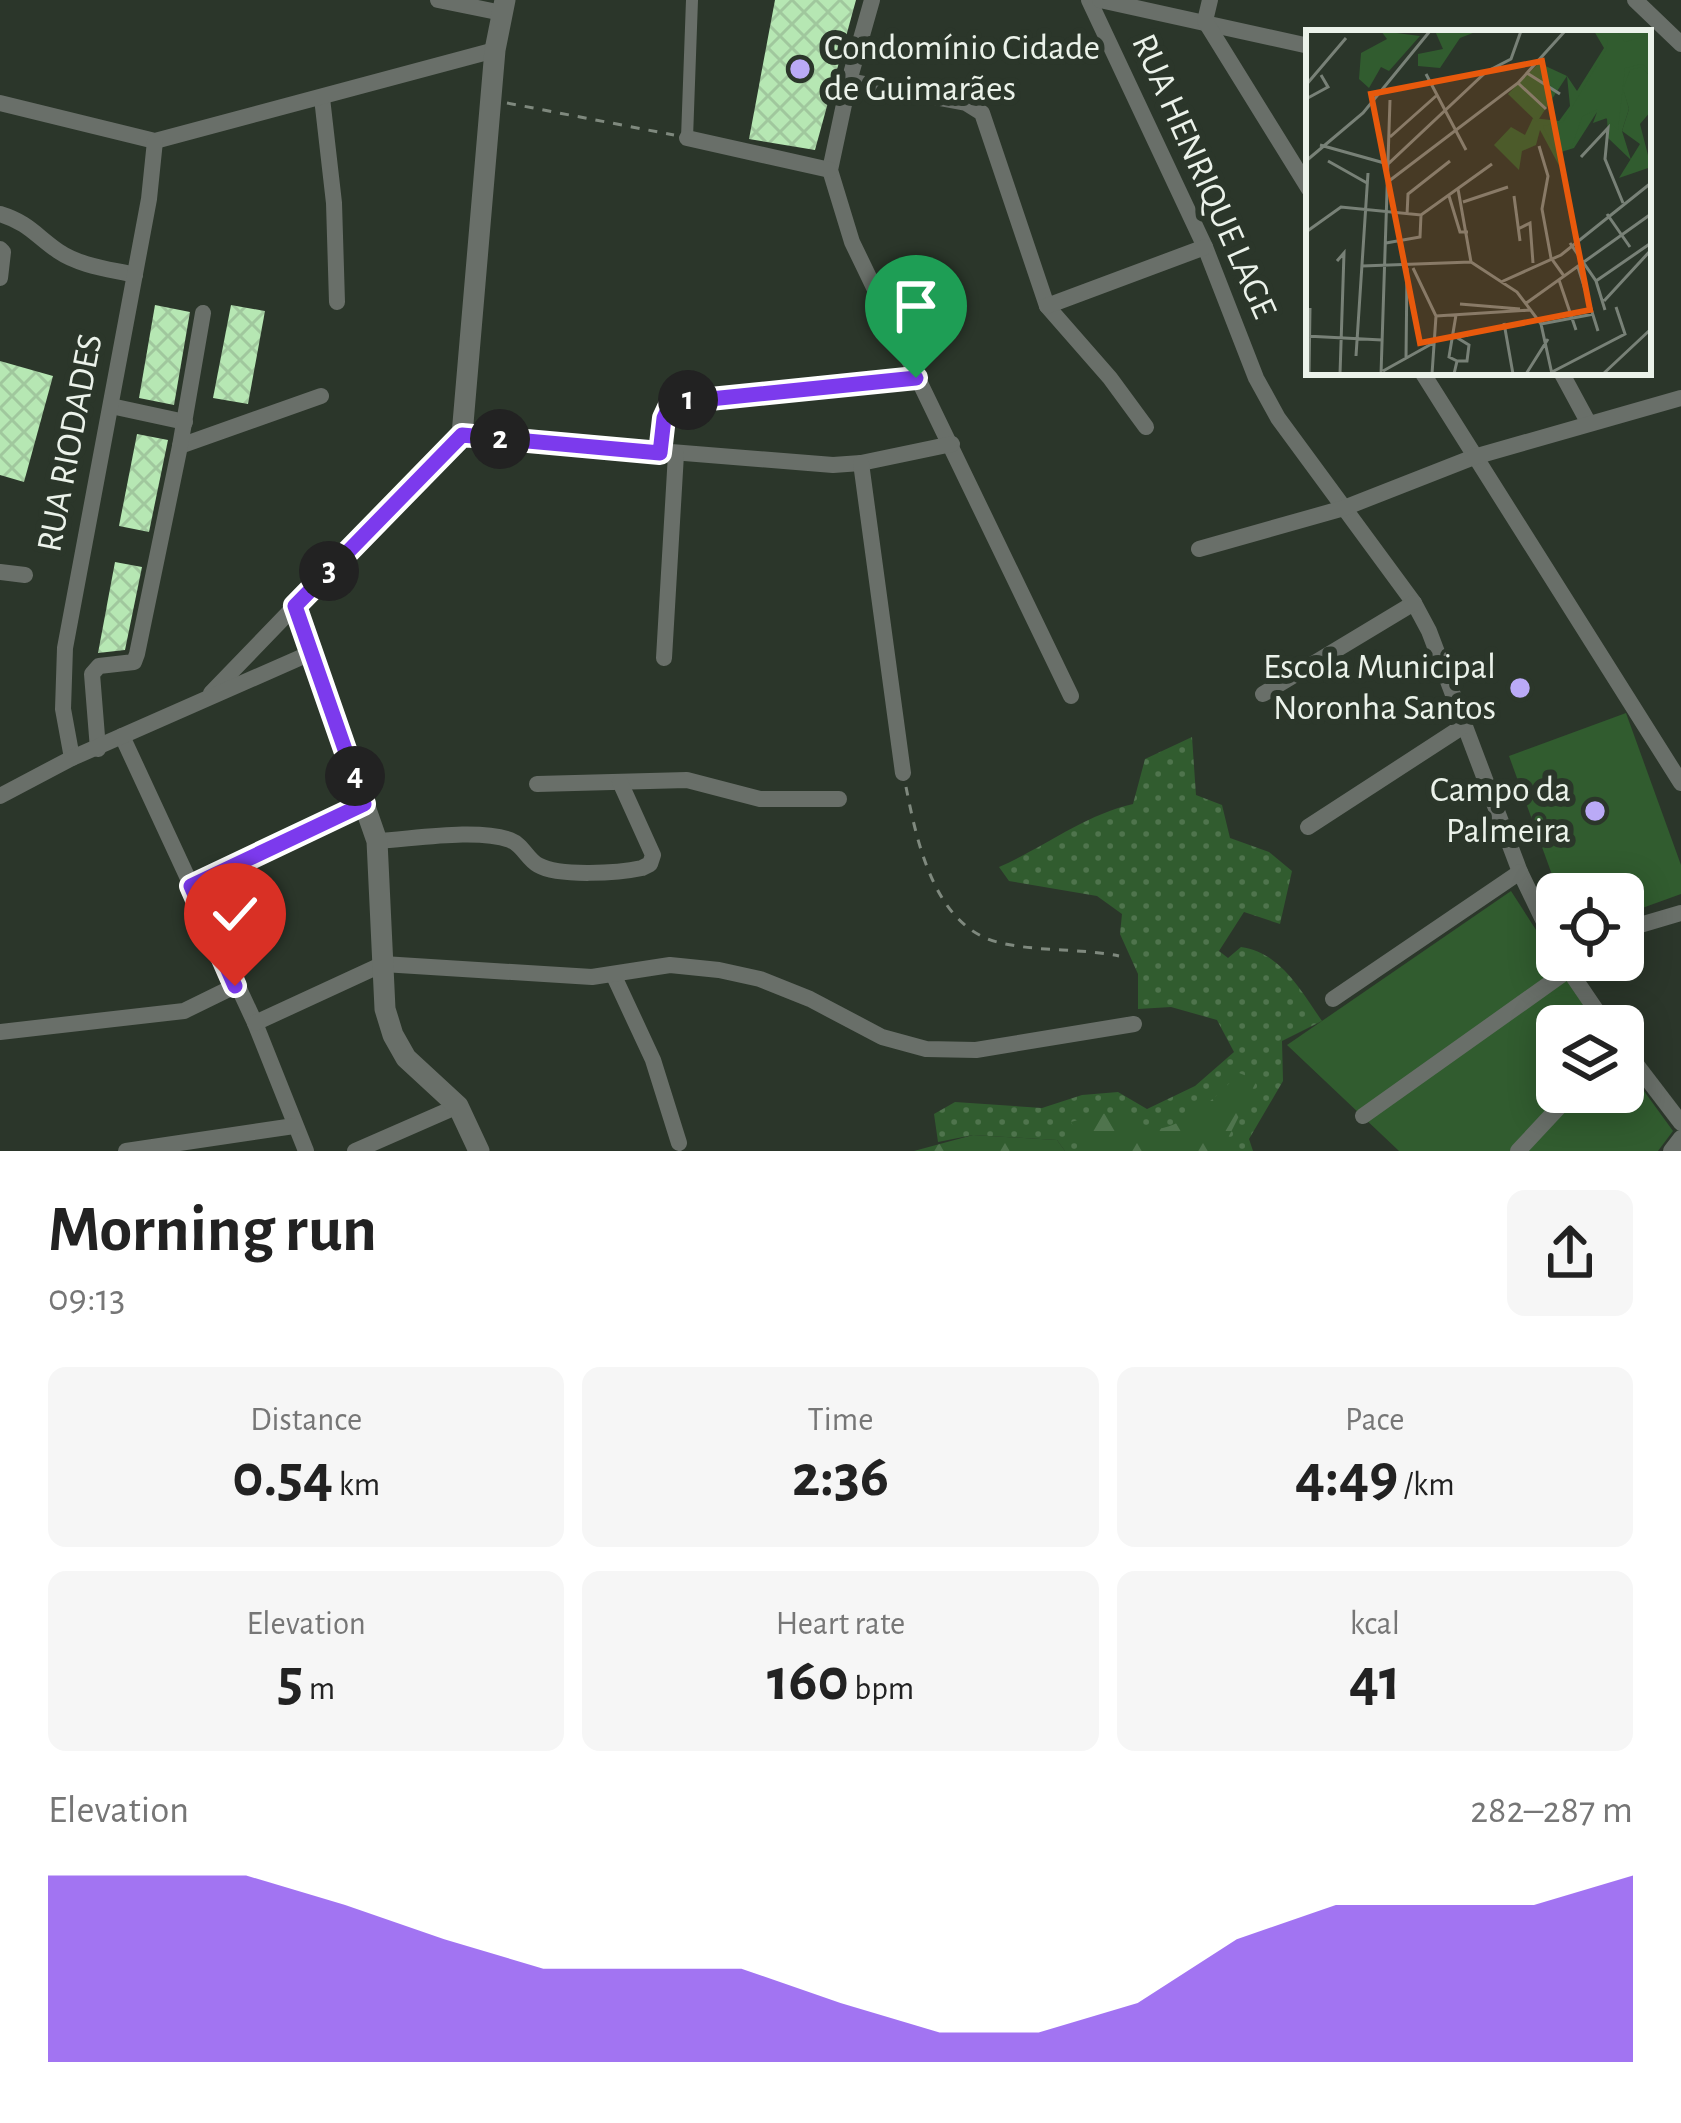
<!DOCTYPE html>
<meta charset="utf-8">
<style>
body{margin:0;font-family:"Alegreya Sans",sans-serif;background:#f6f6f6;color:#222;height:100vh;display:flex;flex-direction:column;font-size:45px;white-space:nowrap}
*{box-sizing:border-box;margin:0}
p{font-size:39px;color:#767676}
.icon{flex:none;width:66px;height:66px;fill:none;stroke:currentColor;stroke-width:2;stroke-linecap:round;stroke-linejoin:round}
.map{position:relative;height:1151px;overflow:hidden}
.sheet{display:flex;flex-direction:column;background:#fff;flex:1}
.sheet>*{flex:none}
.controls{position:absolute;left:1536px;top:873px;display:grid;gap:24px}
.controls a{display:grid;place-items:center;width:108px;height:108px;border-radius:18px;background:#fff;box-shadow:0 6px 30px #0003;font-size:60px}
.pin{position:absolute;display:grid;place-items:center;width:102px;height:102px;color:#fff;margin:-123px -51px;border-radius:50% 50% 50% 0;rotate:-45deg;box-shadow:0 0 12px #0007}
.pin .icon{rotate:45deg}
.km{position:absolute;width:60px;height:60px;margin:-30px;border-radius:50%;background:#222;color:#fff;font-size:33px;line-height:60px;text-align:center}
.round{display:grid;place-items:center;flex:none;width:126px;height:126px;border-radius:18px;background:#f6f6f6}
.summary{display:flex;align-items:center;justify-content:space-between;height:204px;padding:0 48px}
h1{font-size:66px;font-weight:700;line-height:90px}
.figures{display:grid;grid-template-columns:repeat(3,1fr);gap:18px;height:204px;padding:12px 48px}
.figures div{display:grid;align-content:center;border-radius:18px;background:#f6f6f6;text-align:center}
.figures b{font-size:60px;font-weight:700}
.figures small{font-size:33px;font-weight:400}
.figures p{font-size:33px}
.chart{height:336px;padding:24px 48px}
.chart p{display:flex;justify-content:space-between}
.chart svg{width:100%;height:216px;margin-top:12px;fill:#7c3aed;opacity:.7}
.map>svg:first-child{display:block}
.grass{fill:url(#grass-dots)}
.forest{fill:url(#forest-firs)}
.park{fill:#315c2f}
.building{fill:url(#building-cross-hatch)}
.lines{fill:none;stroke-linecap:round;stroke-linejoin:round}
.path{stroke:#7f897e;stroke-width:3;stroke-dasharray:9 9;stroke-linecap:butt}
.pedestrian{stroke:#696f69;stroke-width:12}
.minor{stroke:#696f69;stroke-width:16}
.tertiary{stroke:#696f69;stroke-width:21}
.route-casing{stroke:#fff;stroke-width:24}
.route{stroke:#7c3aed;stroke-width:15}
.poi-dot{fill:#baaaf6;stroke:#2b362a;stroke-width:4.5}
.labels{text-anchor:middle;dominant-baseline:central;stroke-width:12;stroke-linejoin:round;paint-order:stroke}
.poi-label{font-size:36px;fill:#ebf2ea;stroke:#2b362a;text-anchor:end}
.street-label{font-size:36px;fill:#ebf2ea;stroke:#2b362a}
.inset-road{fill:none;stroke:#788177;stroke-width:3}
.view{fill:#e8590c;fill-opacity:0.15;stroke:#e8590c;stroke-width:6}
.inset-edge{fill:none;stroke:#ebf2ea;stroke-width:6}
</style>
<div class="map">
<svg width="1681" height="1151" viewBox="0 0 1681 1151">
<defs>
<pattern id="grass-dots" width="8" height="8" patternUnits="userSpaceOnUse" patternTransform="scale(3)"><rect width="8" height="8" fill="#315c2f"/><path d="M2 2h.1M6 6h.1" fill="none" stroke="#4f744d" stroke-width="1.8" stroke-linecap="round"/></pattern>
<pattern id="forest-firs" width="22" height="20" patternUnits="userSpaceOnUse" patternTransform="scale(3)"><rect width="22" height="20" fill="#315c2f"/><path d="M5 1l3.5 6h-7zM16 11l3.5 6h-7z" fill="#4f744d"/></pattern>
<pattern id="building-cross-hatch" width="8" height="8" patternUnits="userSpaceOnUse" patternTransform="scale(3)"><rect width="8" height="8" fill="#b6e7b3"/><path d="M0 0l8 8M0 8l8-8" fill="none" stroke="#a0c79d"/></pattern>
</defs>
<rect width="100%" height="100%" fill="#2b362a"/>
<path class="grass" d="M1192,737l4,58 26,10 8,33 39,14 23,19 -12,53 -36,-12 -25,39 9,7 13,-11c39,5 60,44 81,74l-40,20 1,40 -34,58 4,12h-188l-8,-11 -84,-5 -35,7 -4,-28 21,-12 87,6 40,-13 36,-3 29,17 48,-23 39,-34 -17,-32 -46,-13 -33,2v-35l-18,-40 2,-20 -25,-18 -88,-15 -10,-14c46,-20 85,-52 134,-63l12,-45z"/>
<g class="forest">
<path d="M1239,1073l18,7 -33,66 2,5h-139l-16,-29c15,-4 31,-12 46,-7 9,3 17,12 26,14 35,6 75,-33 96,-56z"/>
<path d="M973,1135l84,5 8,11h-151z"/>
</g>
<g class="park">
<path d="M1626,713l55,152v29l-58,21v-21h-64l-50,-138z"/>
<path d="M1511,891l87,135h-41v66h66v-30l50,69 -15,20h-259l-112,-106z"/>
</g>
<g class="building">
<path d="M775,0h81l-41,150 -66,-11z"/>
<path d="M155,305l35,7 -16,93 -35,-7z"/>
<path d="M231,305l34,6 -17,93 -35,-6z"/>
<path d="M0,361l53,15 -29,106 -24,-7z"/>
<path d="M137,434l31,6 -19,92 -30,-6z"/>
<path d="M115,562l27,5 -17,83 -27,3z"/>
</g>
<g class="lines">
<g class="path">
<path d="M507,103l167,32"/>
<path d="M906,787c11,55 28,138 91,155 38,10 83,6 122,14"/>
</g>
<path class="pedestrian" d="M687,138l5,-138"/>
<g class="minor">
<path d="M438,0l64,13"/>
<path d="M872,0l-23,81 -19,89 22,72 219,454"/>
<path d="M1089,0l116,247 51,131 22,40 136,185 15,28 91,241 37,77"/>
<path d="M1100,0l209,46"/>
<path d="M1210,0l-5,21 104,168"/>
<path d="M1635,0l46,44"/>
<path d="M849,81l117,22 16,10 65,193 63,72 36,49"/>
<path d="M322,98l12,105 3,99"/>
<path d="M0,103l155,38 340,-91"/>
<path d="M687,138l143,32"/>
<path d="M0,214c29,9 35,21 58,37 22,15 51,18 77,24"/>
<path d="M0,249l3,3 -3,26"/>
<path d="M1047,306l158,-59"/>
<path d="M1422,372l259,411"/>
<path d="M1561,372l27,50"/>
<path d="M111,406l74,16"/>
<path d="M462,435l371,30 28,-2 91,-19"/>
<path d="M180,446l141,-50"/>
<path d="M660,453l5,-35 6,-15 245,-25"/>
<path d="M861,463l42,310"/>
<path d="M1199,549l145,-41 130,-51 207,-59"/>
<path d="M0,572l25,3"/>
<path d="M664,658l12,-204"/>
<path d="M211,693l84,-87"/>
<path d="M1263,694l151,-91"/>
<path d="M122,736l133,287 51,128"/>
<path d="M98,749l-6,-75 7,-8 35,-4 3,-8 43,-208 23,-133"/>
<path d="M72,758l-9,-49 2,-61 84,-449 6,-58"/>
<path d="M537,784l150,-4 73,19h79"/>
<path d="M0,796l72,-38 241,-106"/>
<path d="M1308,827l157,-102"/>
<path d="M377,841c37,-2 99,-13 133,-1 13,5 17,19 28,25 21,12 81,8 104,3l8,-4 3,-9 -33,-73"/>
<path d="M191,885l174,-81"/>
<path d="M1623,930l58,-17"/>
<path d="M1562,960l45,66"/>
<path d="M613,974l40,86 26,83"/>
<path d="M1333,999l187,-127"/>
<path d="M255,1023l128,-59 209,13 78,-12 49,5 41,9 50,20 72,38 44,12 50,1 158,-26"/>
<path d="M0,1032l184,-21 51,-25"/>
<path d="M1623,1047l58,76"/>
<path d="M1363,1116l204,-145"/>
<path d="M126,1151l168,-25"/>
<path d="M355,1151l103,-45"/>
<path d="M1518,1151l55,-59"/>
<path d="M1671,1151l10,-13"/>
</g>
<path class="tertiary" d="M479,1151l-21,-45 -52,-48 -13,-23 -8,-26 -8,-168 -82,-235 167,-171 33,-385 10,-50"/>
</g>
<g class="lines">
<g class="route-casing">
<path id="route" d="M235,986l-44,-100 173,-82 -69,-198 167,-171 198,18 4,-35 7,-15 245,-25"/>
</g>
<use href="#route" class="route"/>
</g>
<g class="poi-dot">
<circle cx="800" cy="69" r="12"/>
<circle cx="1520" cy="688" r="12"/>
<circle cx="1595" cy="811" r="12"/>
</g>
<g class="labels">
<g class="poi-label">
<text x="824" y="48" text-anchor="start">Condomínio Cidade<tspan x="824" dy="41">de Guimarães</tspan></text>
<text x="1496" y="667">Escola Municipal<tspan x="1496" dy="41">Noronha Santos</tspan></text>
<text x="1571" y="790">Campo da<tspan x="1571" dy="41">Palmeira</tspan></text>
</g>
<g class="street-label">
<text transform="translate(1204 176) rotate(66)">RUA HENRIQUE LAGE</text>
<text transform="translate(70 443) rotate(-79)">RUA RIODADES</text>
</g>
</g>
<g transform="translate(1306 30)">
<rect width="345" height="345" fill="#2b362a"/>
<path d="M75,1l39,5 -31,35 -8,-4 -12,21 -10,-9 2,-26 26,-14zM288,1h57v46l-10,-9 -11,3 -6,19 5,19 -7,22 9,29 -23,-22 -1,-20 -14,5 4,-11 -23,36 -16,5 4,18 -22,-41 -4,15 -14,6 -3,19 -25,-25 17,-18 14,8 8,-17 26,3 11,-15 -3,-30 10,15 27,-43z" fill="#315c2f"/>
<path d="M129,1h43l-18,7 -20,30 -22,-2v-12l25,-5zM290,1l21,1 8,10 26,-8v38l-9,-8 -17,4 -7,62 -21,-21 -15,8 -10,29 -17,6 -12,-26 20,-4 43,-72 2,-10zM335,37l10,10v34l-11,13 11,43 -32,11 21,-34 -18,-13 7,-22 -6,-20 7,-19z" fill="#315c2f"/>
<path d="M233,33l28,13 -30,46 -29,-28z" fill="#315c2f"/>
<path class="inset-road" d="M221,43l33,21M120,44l40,76M212,53l28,26M0,55l40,-47M0,69l22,-12 -7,-12M84,107l46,-41M14,115l68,19 98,-92 25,-13 10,-28M233,116l9,30 -6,33 9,49 13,18M275,127l27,-29 -3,31 18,44M0,131l57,-48 67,-82M22,131l39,22M83,151l129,-98 47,-52M152,159l13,73M143,166l11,36h8M208,166l6,45M157,172l45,-15M301,184l23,33M101,185l1,-21 42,-33M212,199l12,-6 3,40M0,202l35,-25 80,8 71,-51M80,213l34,-6 1,-22M264,213l26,38 9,29M31,231l7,-8 -4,121M165,232l46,30 24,32 11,50M56,236l109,-4M272,237l20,64M107,238l23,48 -4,58M253,250l17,50M290,251l55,-38M195,252l60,-27 90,-72M298,271l47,-51M154,274l60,5M219,274l126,-90M130,286l94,-6M198,293l9,51M235,294l53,-10M0,306l76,4M50,326l12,-183M100,329l1,-91M151,331h10l2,-16 -13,-8 12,-2M77,341l52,-29M246,342l73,-38 -9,-27M3,344l1,-66M75,344l9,-274M148,344l3,-13 -8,-4 7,-42M220,344l22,-35M297,344l48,-45"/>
<path class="view" d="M236,31l48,249 -170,33 -49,-249z"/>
<rect width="345" height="345" class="inset-edge"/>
</g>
</svg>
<div class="controls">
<a><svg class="icon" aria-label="locate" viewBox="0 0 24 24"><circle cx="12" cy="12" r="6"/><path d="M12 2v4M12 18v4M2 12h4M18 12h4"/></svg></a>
<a><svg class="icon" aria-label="layers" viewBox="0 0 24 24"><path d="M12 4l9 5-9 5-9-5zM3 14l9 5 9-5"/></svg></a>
</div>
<div class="pin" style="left:916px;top:378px;background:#1e9e55"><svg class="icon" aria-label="arrive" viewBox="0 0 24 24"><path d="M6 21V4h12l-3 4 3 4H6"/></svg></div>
<div class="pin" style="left:235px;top:986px;background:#d93025"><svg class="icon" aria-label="check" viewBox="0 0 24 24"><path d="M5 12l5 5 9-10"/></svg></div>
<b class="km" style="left:688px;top:400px">1</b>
<b class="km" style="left:500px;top:439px">2</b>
<b class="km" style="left:329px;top:571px">3</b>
<b class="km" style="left:355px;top:776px">4</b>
</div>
<section class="sheet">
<div class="summary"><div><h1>Morning run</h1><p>09:13</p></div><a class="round"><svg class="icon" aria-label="share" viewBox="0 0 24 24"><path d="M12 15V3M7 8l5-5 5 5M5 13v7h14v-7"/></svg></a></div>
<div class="figures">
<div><p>Distance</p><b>0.54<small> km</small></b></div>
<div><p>Time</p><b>2:36</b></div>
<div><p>Pace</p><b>4:49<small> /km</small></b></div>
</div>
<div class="figures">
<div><p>Elevation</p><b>5<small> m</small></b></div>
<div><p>Heart rate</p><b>160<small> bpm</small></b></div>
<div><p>kcal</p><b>41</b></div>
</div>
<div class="chart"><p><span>Elevation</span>282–287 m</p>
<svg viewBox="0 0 160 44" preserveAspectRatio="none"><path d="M0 44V6L10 6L20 6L30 12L40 19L50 25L60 25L70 25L80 32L90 38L100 38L110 32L120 19L130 12L140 12L150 12L160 6V44z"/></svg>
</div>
</section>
